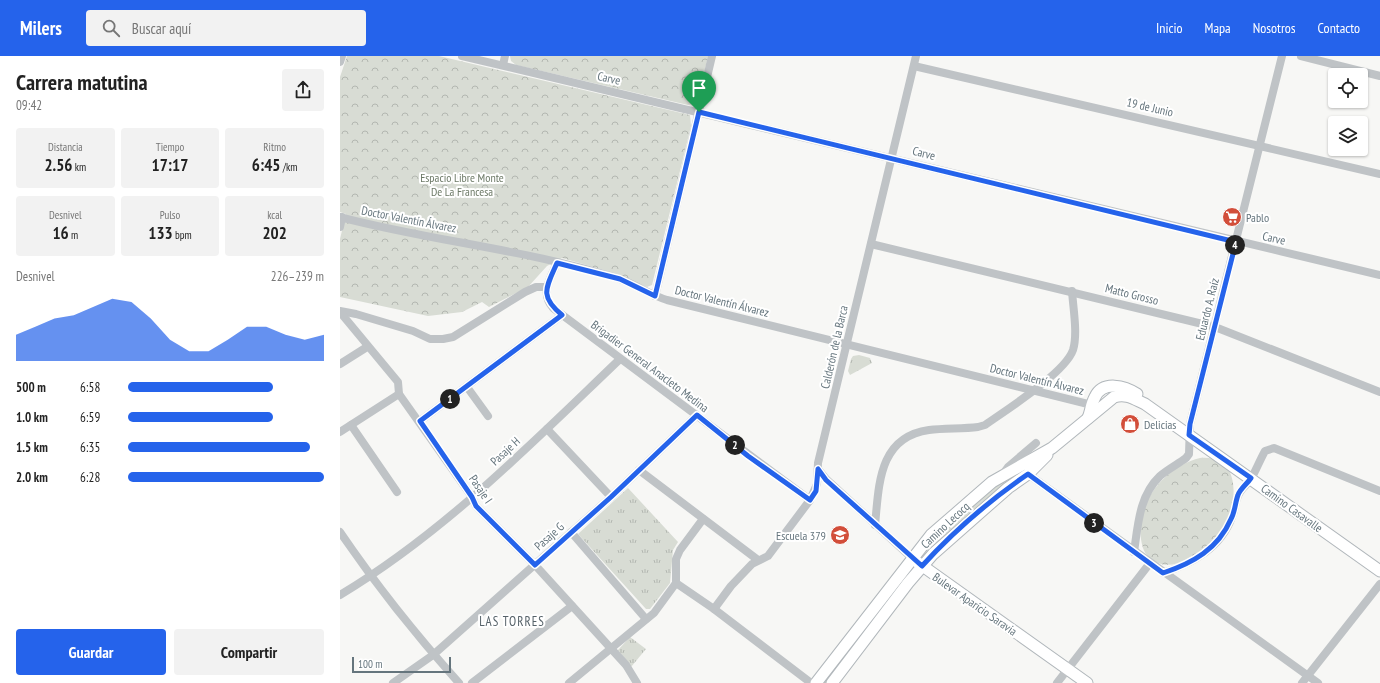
<!DOCTYPE html>
<html lang="es">
<meta charset="utf-8">
<style>
body{margin:0;font-family:"PT Sans Narrow",sans-serif;background:#f2f2f2;color:#222;height:100vh;display:flex;flex-direction:column;font-size:15px;white-space:nowrap}
*{box-sizing:border-box;margin:0}
p{font-size:13px;color:#767676}
.icon{flex:none;width:22px;height:22px;fill:none;stroke:currentColor;stroke-width:2;stroke-linecap:round;stroke-linejoin:round}
.map{position:relative;flex:1;overflow:hidden}
.side{display:flex;flex-direction:column;background:#fff;width:340px}
.side>*{flex:none}
.controls{position:absolute;left:988px;top:12px;display:grid;gap:8px}
.controls a{display:grid;place-items:center;width:40px;height:40px;border-radius:4px;background:#fff;box-shadow:0 1px 3px #0004;font-size:20px}
.scale{position:absolute;left:12px;bottom:10px;width:99px;box-sizing:border-box;padding-left:4px;border:2px solid #65757d;border-top:0;font-size:11px;line-height:14px;white-space:nowrap;color:#65757d;-webkit-text-stroke:3px #fff;paint-order:stroke}
.pin{position:absolute;display:grid;place-items:center;width:34px;height:34px;color:#fff;margin:-41px -17px;border-radius:50% 50% 50% 0;rotate:-45deg;box-shadow:0 0 4px #0007}
.pin .icon{rotate:45deg}
.km{position:absolute;width:20px;height:20px;margin:-10px;border-radius:50%;background:#222;color:#fff;font-size:11px;line-height:20px;text-align:center}
.round{display:grid;place-items:center;flex:none;width:42px;height:42px;border-radius:4px;background:#f2f2f2}
.summary{display:flex;align-items:center;justify-content:space-between;height:68px;padding:0 16px}
h1{font-size:22px;font-weight:700;line-height:30px}
.figures{display:grid;grid-template-columns:repeat(3,1fr);gap:6px;height:68px;padding:4px 16px}
.figures div{display:grid;align-content:center;border-radius:4px;background:#f2f2f2;text-align:center}
.figures b{font-size:17px;font-weight:700}
.figures small{font-size:11px;font-weight:400}
.figures p{font-size:11px}
.chart{height:112px;padding:8px 16px}
.chart p{display:flex;justify-content:space-between}
.chart svg{width:100%;height:72px;margin-top:4px;fill:#2563eb;opacity:.7}
.cta{display:flex;gap:8px;margin-top:auto;padding:8px 16px}
.cta a{flex:1;height:46px;border-radius:4px;background:#2563eb;color:#fff;font-size:16px;font-weight:700;line-height:46px;text-align:center}
.cta a+a{background:#f2f2f2;color:#222}
ul{padding:0 16px;list-style:none;font-size:13px}
li{display:grid;grid-template-columns:64px 48px 1fr;align-items:center;height:30px}
li i{height:10px;border-radius:5px;background:#2563eb}
header{display:flex;align-items:center;gap:24px;box-sizing:border-box;height:56px;padding:0 20px;background:#2563eb;color:#fff}
header strong{font-size:19px}
nav{display:flex;gap:22px;margin-inline-start:auto;font-size:14px}
.search{width:280px;height:36px;background:#f2f2f2;display:flex;align-items:center;gap:10px;box-sizing:border-box;padding:0 14px;border-radius:4px;color:#767676;font-size:15px}
main{display:flex;flex:1;min-height:0}
.map>svg:first-child{display:block}
.grass{fill:url(#grass-tufts)}
.park{fill:url(#park-crowns)}
.lines{fill:none;stroke-linecap:round;stroke-linejoin:round}
.secondary-casing{stroke:#b1b7bb;stroke-width:13}
.street{stroke:#bfc3c6;stroke-width:8}
.secondary{stroke:#fff;stroke-width:11}
.route-casing{stroke:#fff;stroke-width:8}
.route{stroke:#2563eb;stroke-width:5}
.labels{text-anchor:middle;dominant-baseline:central;stroke-width:4;stroke-linejoin:round;paint-order:stroke}
.street-label{font-size:12px;fill:#65757d;stroke:#fff}
.park-label{font-size:12px;fill:#6d7a67;stroke:#fff}
.poi-label{font-size:12px;fill:#65757d;stroke:#fff;text-anchor:start}
.neighbourhood-label{font-size:13px;letter-spacing:1px;fill:#566269;stroke:#fff}
</style>
<header>
<strong>Milers</strong>
<div class="search"><svg class="icon" aria-label="search" viewBox="0 0 24 24"><circle cx="10" cy="10" r="6"/><path d="M15 15l6 6"/></svg>Buscar aquí</div>
<nav><a>Inicio</a><a>Mapa</a><a>Nosotros</a><a>Contacto</a></nav>
</header>
<main>
<section class="side">
<div class="summary"><div><h1>Carrera matutina</h1><p>09:42</p></div><a class="round"><svg class="icon" aria-label="share" viewBox="0 0 24 24"><path d="M12 15V3M7 8l5-5 5 5M5 13v7h14v-7"/></svg></a></div>
<div class="figures">
<div><p>Distancia</p><b>2.56<small> km</small></b></div>
<div><p>Tiempo</p><b>17:17</b></div>
<div><p>Ritmo</p><b>6:45<small> /km</small></b></div>
</div>
<div class="figures">
<div><p>Desnivel</p><b>16<small> m</small></b></div>
<div><p>Pulso</p><b>133<small> bpm</small></b></div>
<div><p>kcal</p><b>202</b></div>
</div>
<div class="chart"><p><span>Desnivel</span>226–239 m</p>
<svg viewBox="0 0 160 44" preserveAspectRatio="none"><path d="M0 44V28L10 23L20 18L30 16L40 11L50 6L60 8L70 18L80 31L90 38L100 38L110 31L120 23L130 23L140 28L150 31L160 28V44z"/></svg>
</div>
<ul>
<li><b>500 m</b>6:58<i style="width:74%"></i></li>
<li><b>1.0 km</b>6:59<i style="width:74%"></i></li>
<li><b>1.5 km</b>6:35<i style="width:93%"></i></li>
<li><b>2.0 km</b>6:28<i style="width:100%"></i></li>
</ul>
<div class="cta"><a>Guardar</a><a>Compartir</a></div>
</section>
<div class="map">
<svg width="1040" height="627" viewBox="0 0 1040 627">
<defs>
<pattern id="grass-tufts" width="24" height="20" patternUnits="userSpaceOnUse"><rect width="24" height="20" fill="#d8dcd4"/><path d="M3 7l-1-3M5 7V3M7 7l1-3M15 17l-1-3M17 17v-4M19 17l1-3" fill="none" stroke="#b3b7b1"/></pattern>
<pattern id="park-crowns" width="20" height="18" patternUnits="userSpaceOnUse"><rect width="20" height="18" fill="#d8dcd4"/><path d="M2 6a3 3 0 1 1 6 0M12 15a3 3 0 1 1 6 0" fill="none" stroke="#b3b7b1"/></pattern>
</defs>
<rect width="100%" height="100%" fill="#f7f7f5"/>
<g class="grass">
<path d="M519,299l11,3 2,5 -22,12 -2,-4 3,-12 2,-3z"/>
<path d="M680,413l-100,91c24,-31 66,-73 100,-91z"/>
<path d="M288,432l50,54 -5,8 -3,33 -20,26h-4l-68,-75z"/>
<path d="M552,536l-11,20 -55,71h-6z"/>
<path d="M290,581l16,12 -15,18 -13,-17z"/>
</g>
<g class="park">
<path d="M7,0h92l251,59 1,11 -39,159 -5,2 -43,-17 -42,-12 -15,8 -19,21 -39,20 -7,-5 -20,10 -34,4 -88,-19v-58l6,-25 -6,-2v-135z"/>
<path d="M170,0h198l-10,43 -5,5 -5,1 -172,-40 -5,-4z"/>
<path d="M860,402c43,-4 38,48 22,73 -8,12 -22,21 -35,28 -9,5 -19,8 -29,4 -6,-3 -13,-8 -15,-15 -12,-39 19,-81 57,-90z"/>
</g>
<g class="lines">
<g class="secondary-casing">
<g id="secondary">
<path d="M748,362c3,-7 3,-14 7,-21 8,-17 30,-11 42,-3"/>
<path d="M577,506l170,121"/>
<path d="M476,627l115,-148 61,-53 60,-34 62,-51c12,-4 20,2 31,7l235,167"/>
<path d="M492,627l76,-100 25,-29 75,-66 20,-14 19,-19"/>
</g>
</g>
<g class="street">
<path d="M122,0l918,219"/>
<path d="M961,0l79,20"/>
<path d="M0,6l2,-6"/>
<path d="M163,9l2,-9"/>
<path d="M574,10l466,108"/>
<path d="M0,161c91,24 190,33 280,62 16,6 31,16 47,21l429,106"/>
<path d="M0,171l2,-10"/>
<path d="M531,188l344,83 165,65"/>
<path d="M217,207c-7,16 -17,30 -4,45l257,192"/>
<path d="M315,240l57,-240"/>
<path d="M0,255l16,3 57,17 17,8h13l10,-2 72,-45 11,-5h11"/>
<path d="M0,256l58,70 1,12 73,103 4,9 59,59 91,100 11,18"/>
<path d="M0,308l27,-17"/>
<path d="M127,331l21,29"/>
<path d="M80,365l142,-106"/>
<path d="M11,369l46,67"/>
<path d="M207,373l64,68"/>
<path d="M0,376l59,-38"/>
<path d="M478,413l8,10 86,79"/>
<path d="M299,414l119,90"/>
<path d="M663,418l5,-7 28,-24"/>
<path d="M688,418l290,209"/>
<path d="M535,469c4,-39 3,-88 54,-95 16,-2 33,-1 49,-3l7,-2c21,-15 80,-52 88,-75 5,-16 0,-43 -1,-59"/>
<path d="M0,476c36,53 76,103 119,151"/>
<path d="M231,476l75,87"/>
<path d="M794,496c4,-27 5,-56 26,-76 8,-7 18,-12 26,-18l3,-4 1,-30 92,-368"/>
<path d="M823,517c30,-10 58,-25 69,-56 3,-7 3,-15 6,-21 2,-7 9,-11 13,-17 5,-9 9,-19 14,-28l9,-3 106,43"/>
<path d="M336,527l38,26 97,74"/>
<path d="M0,539c105,-63 192,-152 280,-236"/>
<path d="M374,553l17,-23 21,-22 16,-8 42,-56 7,-16 1,-21 98,-407"/>
<path d="M53,627l40,-28 178,-158 86,-82"/>
<path d="M132,627l100,-77"/>
<path d="M229,627l85,-70 22,-30v-24l4,-9 23,-31"/>
<path d="M717,627l93,-120"/>
<path d="M962,627l78,-99"/>
</g>
<use href="#secondary" class="secondary"/>
</g>
<g class="lines">
<g class="route-casing">
<path id="route" d="M359,56l537,130 -46,182 -1,11 62,43c-4,6 -11,11 -13,17 -3,8 -3,17 -7,24 -13,30 -38,44 -68,54l-135,-99c-38,26 -75,58 -106,92l-96,-86 -8,-11 -2,22 -6,9 -62,-44 -51,-41 -86,82 -76,68 -59,-59 -4,-9 -52,-76 142,-106c-23,-19 -16,-27 -5,-52l63,16 35,17z"/>
</g>
<use href="#route" class="route"/>
</g>
<defs>
<g id="supermarket-disc" transform="scale(1)"><circle r="9.5" fill="#d24e3a" stroke="#fff"/><path d="M-6-5.5h2.5l.6 2H6L4.5 2H-2.5L-4.4-4H-6ZM-1.5 3.2a1.3 1.3 0 1 0 .1 0ZM3 3.2a1.3 1.3 0 1 0 .1 0Z" fill="#fff"/></g>
<g id="shop-disc" transform="scale(1)"><circle r="9.5" fill="#d24e3a" stroke="#fff"/><path d="M-5-2.5h2.3a2.7 3.5 0 0 1 5.4 0H5L5.5 6h-11ZM-1.5-2.5h3a1.5 2.3 0 0 0-3 0Z" fill="#fff"/></g>
<g id="school-disc" transform="scale(1)"><circle r="9.5" fill="#d24e3a" stroke="#fff"/><path d="M0-5L7-2L0 1L-7-2ZM-4 1L0 2.5L4 1V4Q0 6-4 4Z" fill="#fff"/></g>
</defs>
<g fill-rule="evenodd">
<use href="#supermarket-disc" x="892" y="161"/>
<use href="#shop-disc" x="790" y="368"/>
<use href="#school-disc" x="500" y="479"/>
</g>
<g class="labels">
<g class="street-label">
<text transform="translate(269 22) rotate(13)">Carve</text>
<text transform="translate(810 51) rotate(13)">19 de Junio</text>
<text transform="translate(584 97) rotate(14)">Carve</text>
<text transform="translate(69 163) rotate(11)">Doctor Valentín Álvarez</text>
<text transform="translate(934 182) rotate(13)">Carve</text>
<text transform="translate(792 238) rotate(14)">Matto Grosso</text>
<text transform="translate(382 245) rotate(14)">Doctor Valentín Álvarez</text>
<text transform="translate(867 253) rotate(-76)">Eduardo A. Raíz</text>
<text transform="translate(494 291) rotate(-77)">Calderón de la Barca</text>
<text transform="translate(310 310) rotate(37)">Brigadier General Anacleto Medina</text>
<text transform="translate(697 323) rotate(14)">Doctor Valentín Álvarez</text>
<text transform="translate(165 395) rotate(-43)">Pasaje H</text>
<text transform="translate(141 433) rotate(56)">Pasaje I</text>
<text transform="translate(952 452) rotate(36)">Camino Casavalle</text>
<text transform="translate(605 469) rotate(-43)">Camino Lecocq</text>
<text transform="translate(209 480) rotate(-42)">Pasaje G</text>
<text transform="translate(635 548) rotate(35)">Bulevar Aparicio Saravia</text>
</g>
<g class="park-label">
<text x="122" y="121">Espacio Libre Monte<tspan x="122" dy="14">De La Francesa</tspan></text>
</g>
<g class="poi-label">
<text x="906" y="161">Pablo</text>
<text x="804" y="368">Delicias</text>
<text x="486" y="479" text-anchor="end">Escuela 379</text>
</g>
<g class="neighbourhood-label">
<text x="172" y="565">LAS TORRES</text>
</g>
</g>
</svg>
<div class="controls">
<a><svg class="icon" aria-label="locate" viewBox="0 0 24 24"><circle cx="12" cy="12" r="6"/><path d="M12 2v4M12 18v4M2 12h4M18 12h4"/></svg></a>
<a><svg class="icon" aria-label="layers" viewBox="0 0 24 24"><path d="M12 4l9 5-9 5-9-5zM3 14l9 5 9-5"/></svg></a>
</div>
<div class="scale">100 m</div>
<div class="pin" style="left:359px;top:56px;background:#1e9e55"><svg class="icon" aria-label="arrive" viewBox="0 0 24 24"><path d="M6 21V4h12l-3 4 3 4H6"/></svg></div>
<b class="km" style="left:110px;top:343px">1</b>
<b class="km" style="left:395px;top:389px">2</b>
<b class="km" style="left:754px;top:467px">3</b>
<b class="km" style="left:895px;top:189px">4</b>
</div>
</main>
